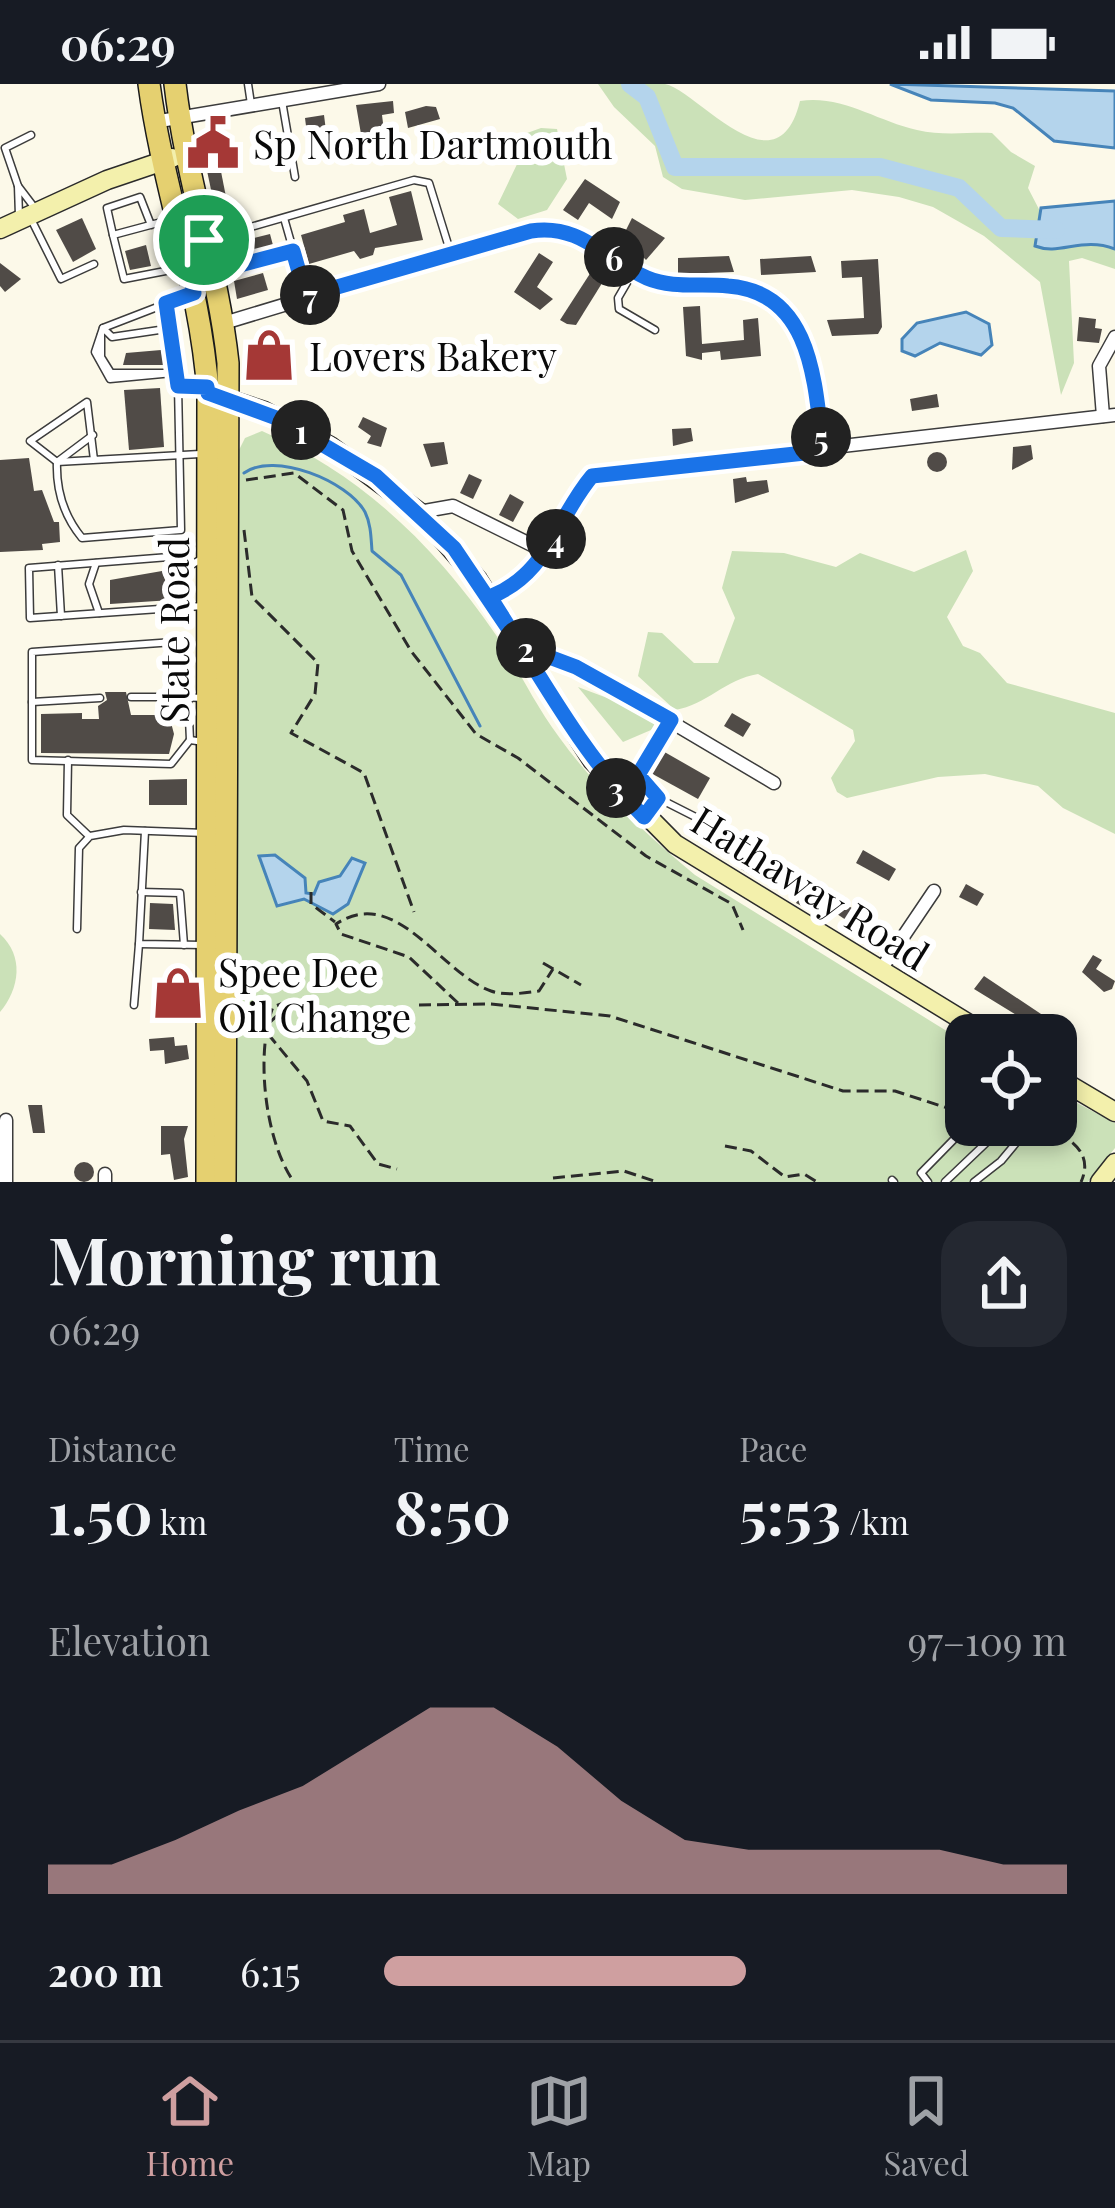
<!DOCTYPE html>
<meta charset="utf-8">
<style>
body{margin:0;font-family:"Playfair Display",serif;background:#242831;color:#f1f3f6;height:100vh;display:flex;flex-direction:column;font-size:45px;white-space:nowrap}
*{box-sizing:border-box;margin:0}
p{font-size:39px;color:#9ea1a6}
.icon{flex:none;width:66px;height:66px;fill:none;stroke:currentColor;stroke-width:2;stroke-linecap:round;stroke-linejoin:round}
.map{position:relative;height:1098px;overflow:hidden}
.drawer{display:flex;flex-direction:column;background:#171b24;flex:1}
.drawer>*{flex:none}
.tools{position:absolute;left:945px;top:930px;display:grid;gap:24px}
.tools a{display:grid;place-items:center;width:132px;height:132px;border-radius:24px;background:#171b24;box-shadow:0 6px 18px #0003;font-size:60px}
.pin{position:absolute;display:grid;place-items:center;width:102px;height:102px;color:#fff;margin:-51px;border:6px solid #fff;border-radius:50%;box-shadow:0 3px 12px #0007}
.km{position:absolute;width:60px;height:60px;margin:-30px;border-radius:50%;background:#222;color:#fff;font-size:33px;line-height:60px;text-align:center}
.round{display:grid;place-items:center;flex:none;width:126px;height:126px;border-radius:36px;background:#242831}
.overview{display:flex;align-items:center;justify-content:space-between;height:204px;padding:0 48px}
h1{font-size:66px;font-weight:700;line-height:90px}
.metrics{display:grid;grid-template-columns:repeat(3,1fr);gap:18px;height:204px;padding:12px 48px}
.metrics div{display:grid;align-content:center}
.metrics b{font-size:60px;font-weight:700}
.metrics small{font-size:33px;font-weight:400}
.metrics p{font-size:33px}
.chart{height:336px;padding:24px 48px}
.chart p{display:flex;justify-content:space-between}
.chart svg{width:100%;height:216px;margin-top:12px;fill:#cf9fa0;opacity:.7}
ul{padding:0 48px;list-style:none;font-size:39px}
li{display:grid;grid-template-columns:192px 144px 1fr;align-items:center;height:90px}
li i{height:30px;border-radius:15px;background:#cf9fa0}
.status{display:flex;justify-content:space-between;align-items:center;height:84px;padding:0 60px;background:#171b24;direction:ltr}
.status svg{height:33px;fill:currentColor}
.dock{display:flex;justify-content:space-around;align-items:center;height:168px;border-top:3px solid #363941;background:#171b24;font-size:33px;color:#9ea1a6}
.dock a{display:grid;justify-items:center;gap:6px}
.dock .current{color:#cf9fa0}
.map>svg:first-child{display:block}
.green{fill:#cbe1b8}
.water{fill:#b4d4ec;stroke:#4684b9;stroke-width:3}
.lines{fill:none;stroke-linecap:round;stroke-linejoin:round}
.stream{stroke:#4684b9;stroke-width:3}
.river{stroke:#b4d4ec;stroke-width:18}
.building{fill:#504b47}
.service-casing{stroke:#3c3c3c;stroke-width:9}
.minor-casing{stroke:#3c3c3c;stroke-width:15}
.secondary-casing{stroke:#2b2b2b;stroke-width:21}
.primary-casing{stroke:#1a1a1a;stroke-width:24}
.path{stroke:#2b2b2b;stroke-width:3;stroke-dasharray:12 6;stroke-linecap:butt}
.service{stroke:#fff;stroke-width:6}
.minor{stroke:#fff;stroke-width:12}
.secondary{stroke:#f3f0ac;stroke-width:18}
.primary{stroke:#e5d070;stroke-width:21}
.route-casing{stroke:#fff;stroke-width:24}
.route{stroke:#1a73e8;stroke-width:15}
.labels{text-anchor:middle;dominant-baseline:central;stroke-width:12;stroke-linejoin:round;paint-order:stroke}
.poi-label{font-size:39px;fill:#090909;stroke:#fff;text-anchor:start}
.street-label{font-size:39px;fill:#090909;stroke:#fff}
</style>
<div class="status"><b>06:29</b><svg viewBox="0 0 49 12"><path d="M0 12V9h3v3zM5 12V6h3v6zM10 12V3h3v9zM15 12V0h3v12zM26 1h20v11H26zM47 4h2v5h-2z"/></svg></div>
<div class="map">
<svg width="1115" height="1098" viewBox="0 0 1115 1098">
<rect width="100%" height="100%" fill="#fcf9e9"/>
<g class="green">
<path d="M598,0c21,0 46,0 67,0 32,6 112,112 135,17 43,-6 76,20 117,29 25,6 51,2 75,3l19,19 24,14 -7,22 14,27 -8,23 16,12 31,-9 34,8v20l-33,-11 -13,3 5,102 -13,32 -21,-113 -56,-46 -51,-29 -34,-10 -47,-7 -107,10 -63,-11 -19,-12 -8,-31 -41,-39z"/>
<path d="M541,44l16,1 10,50 -20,31 -29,9 -20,-15 22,-46 -4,-21z"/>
<path d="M262,347c99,43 173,115 234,204 22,33 39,70 63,102 38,53 86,96 136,138l271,168v82h90v-33l59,31v25l-27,34h-856l4,-726 9,-18z"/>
<path d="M966,466l7,21 -26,46 16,29 17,7 27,30 108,30v121l-52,-26 -25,-22 -53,-12 -47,3 -91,21 -10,-6 -6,-14 24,-37 -2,-11 -95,-56c-32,5 -52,31 -83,36l-37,-34 10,-44 14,1 32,30h24l17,-45 -13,-30 10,-37 52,2 52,14 24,-14 54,19z"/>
<path d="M578,603l72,27 8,13 -35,15z"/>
<path d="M0,850c24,22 20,54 0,78z"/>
</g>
<g class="water">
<path d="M890,0l225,7v57l-61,-7 -41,-33 -18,-5 -64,-3z"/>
<path d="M1115,117v48c-33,-13 -55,7 -80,-3l6,-38z"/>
<path d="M966,228l23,12 3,21 -11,10 -41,-12 -25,13 -13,-5v-12l15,-16z"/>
<path d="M259,772l16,-1 30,23 1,15 8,1 5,-12 21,-6 12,-18 13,5 -17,41 -15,10 -29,-15 -27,7z"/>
</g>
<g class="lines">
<path class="stream" d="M244,389c30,-22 104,8 121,39 6,12 6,26 7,39l29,24 79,151"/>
<path class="river" d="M630,0l17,13 28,70h205l79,21 42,40 55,2"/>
</g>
<g class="building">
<path d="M393,17l1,12 -12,2 3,24 -29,7 -2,-11 7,-1 -5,-29z"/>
<path d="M426,22l10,1 4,12 -32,9 -3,-16z"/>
<path d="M324,31l2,16 -19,3 -2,-16z"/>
<path d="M271,42l7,23 -21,9 -4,-26z"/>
<path d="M215,57l12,61 -13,2 -13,-62z"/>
<path d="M585,95l35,23 -8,17 -23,-16 -11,17 -15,-10z"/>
<path d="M411,107l12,49 -48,8 -2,7 -13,4 -6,-8 -45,13 -8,-29 44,-13 -2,-7 21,-6 6,24 27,-8 -8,-28z"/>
<path d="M82,134l14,31 -23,13 -17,-32z"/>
<path d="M632,134l33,20 -19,22 -23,-24z"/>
<path d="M270,150l4,15 -32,10 4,-10 -9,-7z"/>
<path d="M146,161l5,21 -21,4 -5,-19z"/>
<path d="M539,169l14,9 -16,25 16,12 -13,11 -26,-18z"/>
<path d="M729,172l5,16 -56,2v-16z"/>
<path d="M811,172l5,16 -55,3 -1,-16z"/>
<path d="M878,175l4,68 -4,7 -46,2 -5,-16 37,-2 -2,-41 -20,1 -1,-17z"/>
<path d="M0,179l21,16 -16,13 -5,-6z"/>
<path d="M591,188l13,8 -28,45 -9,-1 -7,-4z"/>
<path d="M263,189l5,17 -31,9 -3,-18z"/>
<path d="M700,222l2,38 42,-4 -1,-20 15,-2 3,38 -40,4 -1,-9 -18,2v7l-16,-4 -3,-49z"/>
<path d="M1079,233l17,2 -1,9 7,1 -3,14 -22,-2z"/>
<path d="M161,266l3,15h-41l3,-12z"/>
<path d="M160,304l4,59 -35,3 -5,-60z"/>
<path d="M937,310l2,13 -27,4 -2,-12z"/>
<path d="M363,333l24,11 -6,19 -14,-4 4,-7 -13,-9z"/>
<path d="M691,344l2,13 -20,5 -1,-17z"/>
<path d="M444,358l4,22 -17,3 -8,-23z"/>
<path d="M1031,361l2,14 -21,11 1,-23z"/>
<circle cx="937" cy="378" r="10"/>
<path d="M29,374l5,33 8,-1 12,32h5l1,20 -18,2 1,6 -43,2v-92z"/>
<path d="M469,390l13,6 -9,19 -13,-6z"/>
<path d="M746,393l1,5 20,-2 2,12 -34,11 -2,-24z"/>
<path d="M510,410l14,8 -11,20 -14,-7z"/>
<path d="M162,487l10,29 -62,4v-24z"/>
<path d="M105,608h21l5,23h38l5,19 -5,20 -128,-1v-39l41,-1v6h17l-1,-13 9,-6z"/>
<path d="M732,629l19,11 -8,13 -19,-11z"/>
<path d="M661,666l49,28 -12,21 -49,-27z"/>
<path d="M187,695v26h-38v-25z"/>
<path d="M863,766l33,19 -7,12 -33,-18z"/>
<path d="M757,769l10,7 -12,17 -14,-8z"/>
<path d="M784,778l14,9 -4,7 24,14 -11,17 -11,-6 6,-10 -27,-15z"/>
<path d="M966,800l18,10 -7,12 -18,-9z"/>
<path d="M835,814l32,19 -11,17 -11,-7 4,-5 -21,-14z"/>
<path d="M150,819l23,1 2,26 -26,-1z"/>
<path d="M1093,871l9,5 -6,9 19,12 -3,8 -8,3 -22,-20z"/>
<path d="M984,892l66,44 -8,11 -9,-7 -5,7 -14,-10 4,-5 -44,-27z"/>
<path d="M185,901l1,23h-16l-1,-22z"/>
<path d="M174,953l1,9 12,-1 2,14 -24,5 -1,-14 -14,1 -1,-12z"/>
<path d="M28,1021h14l3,28h-12z"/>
<path d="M161,1042h27l-4,13 4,38 -14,3 -4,-26 -9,1z"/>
<circle cx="84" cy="1088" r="10"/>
</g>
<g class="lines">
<g class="service-casing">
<g id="service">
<path d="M248,0l3,20"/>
<path d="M282,17l13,76"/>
<path d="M18,102l-13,-38 26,-13"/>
<path d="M19,132l-1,-30 16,21"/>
<path d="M30,133l31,62 33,-15"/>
<path d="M284,134l22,77"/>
<path d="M151,141l-11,-28 -33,11 6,27 56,-15"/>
<path d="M113,151l11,44 57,-11"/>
<path d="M209,155l205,-59 15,3 22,71"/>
<path d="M216,173l23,-7"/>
<path d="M216,190l77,-23"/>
<path d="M632,190l-14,24 1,11 36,21"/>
<path d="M103,244l-8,24 15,27 63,-6"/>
<path d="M166,245l-54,8 -9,-9 88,-34"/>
<path d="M101,251v22l10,16h58"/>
<path d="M178,302l27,1"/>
<path d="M93,351l-36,27c-1,27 7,54 25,76l99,-8 -3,-144 -12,-83"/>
<path d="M94,376l-7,-58 -57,39 27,21 143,-8"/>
<path d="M201,475l-11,7 -21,-9 -140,11 1,50 173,-12"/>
<path d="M96,479l-7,21 10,29"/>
<path d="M181,479l1,43"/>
<path d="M58,481l3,51"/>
<path d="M131,613h44"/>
<path d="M188,613l2,43"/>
<path d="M32,618l68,-4"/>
<path d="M204,658l-14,-2 -19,24 -139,-4v-108l142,-10 1,55 30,1"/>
<path d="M68,676l-1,55 22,21"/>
<path d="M658,714l69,35"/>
<path d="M646,730l12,-16 -20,-23 32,-54"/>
<path d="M145,747l-6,113 65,1"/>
<path d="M141,808l39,1 4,52"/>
<path d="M77,845l2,-81 11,-12 34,-6 81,3"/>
<path d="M134,921l5,-61"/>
<path d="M1056,1029l24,-19"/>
<path d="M892,1096l2,2"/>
<path d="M928,1098l-7,-9 46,-47 20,16 -42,40"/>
<path d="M974,1098l27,-21 30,-36"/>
</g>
</g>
<g class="minor-casing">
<g id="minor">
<path d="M154,38l225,-38"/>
<path d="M224,239l298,-90c56,-13 79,26 125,45 29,12 60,5 91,8 77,9 78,106 84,165"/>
<path d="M1103,332l-4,-50 16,-29"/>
<path d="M419,428l34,-6 95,47"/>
<path d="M490,513c76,-32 60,-90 106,-123l519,-59"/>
<path d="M522,563l75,31 177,105"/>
<path d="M882,884l52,-77"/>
<path d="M6,1098v-62"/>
<path d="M105,1098v-8"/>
</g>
</g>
<g class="secondary-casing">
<g id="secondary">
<path d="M0,145l107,-49 65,-22"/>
<path d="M218,312l46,15 66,35 89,66 59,68 114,180 83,84 312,191"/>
<path d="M1056,993l59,35"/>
<path d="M1100,1098l15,-19"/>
</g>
</g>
<g class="primary-casing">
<g id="primary">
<path d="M149,0c14,105 52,204 59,309l-1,789"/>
<path d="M175,0c11,95 43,185 53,279l-3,819"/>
</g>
</g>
<g class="path">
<path d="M246,396l48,-7 49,37 9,41 59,100 65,83 42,24 128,98 86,48 11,26"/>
<path d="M244,446l8,67 66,66 -3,31 -24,39 73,40 50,139"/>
<path d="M311,808v12l24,18"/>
<path d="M543,879l38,22"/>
<path d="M458,919l-49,-46 -68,-23 -5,-10c60,-40 104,49 155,67 14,5 34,2 48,0l14,-22"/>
<path d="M419,921l72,-1 119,12 233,75h52l71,23"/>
<path d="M268,940l13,-12v-8l-8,3c-18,46 -8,135 21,175"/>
<path d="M268,950l39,47 16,40 27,5 28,38 19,5"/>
<path d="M985,1041l20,17"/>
<path d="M1041,1041c26,11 54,26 40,57"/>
<path d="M725,1062l26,5 34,26 19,-3 13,8"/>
<path d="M553,1094l71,-7 33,11"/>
</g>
<use href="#service" class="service"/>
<use href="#minor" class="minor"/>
<use href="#secondary" class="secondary"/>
<use href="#primary" class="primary"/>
</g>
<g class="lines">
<g class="route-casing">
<path id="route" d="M204,156l5,19 -21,8 6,26 -28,10 12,83 29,1 1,6 71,26 97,57 78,72 66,98 56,21 95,53 -33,55 20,23 -14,19c-64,-65 -105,-144 -154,-220 59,-24 65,-77 102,-121l231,-25c-8,-66 -10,-159 -95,-165 -27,-3 -55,3 -81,-8 -42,-18 -66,-55 -116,-47l-225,65 -13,-45 -53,14 -12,-32 -24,7"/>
</g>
<use href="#route" class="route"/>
</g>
<defs>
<g id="civic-bare" transform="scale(4.14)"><path d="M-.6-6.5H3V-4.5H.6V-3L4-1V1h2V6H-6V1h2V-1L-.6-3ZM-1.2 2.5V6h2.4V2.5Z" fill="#a53836" stroke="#fff" stroke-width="2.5" paint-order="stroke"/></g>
<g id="shop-bare" transform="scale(4.14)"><path d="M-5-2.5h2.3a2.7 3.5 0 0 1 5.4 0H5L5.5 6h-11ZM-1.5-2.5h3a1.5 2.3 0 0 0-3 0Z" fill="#a53836" stroke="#fff" stroke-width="2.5" paint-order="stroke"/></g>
</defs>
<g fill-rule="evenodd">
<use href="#civic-bare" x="213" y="59"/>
<use href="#shop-bare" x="269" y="271"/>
<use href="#shop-bare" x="178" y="909"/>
</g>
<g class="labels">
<g class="poi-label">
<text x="253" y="59">Sp North Dartmouth</text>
<text x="309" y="271">Lovers Bakery</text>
<text x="218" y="887">Spee Dee<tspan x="218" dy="45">Oil Change</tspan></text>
</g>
<g class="street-label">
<text transform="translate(173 546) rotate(-90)">State Road</text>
<text transform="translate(811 803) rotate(32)">Hathaway Road</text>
</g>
</g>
</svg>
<div class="tools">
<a><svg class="icon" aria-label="locate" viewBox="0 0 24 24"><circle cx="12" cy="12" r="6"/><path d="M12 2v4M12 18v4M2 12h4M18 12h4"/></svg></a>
</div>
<div class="pin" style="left:204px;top:156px;background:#1e9e55"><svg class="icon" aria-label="arrive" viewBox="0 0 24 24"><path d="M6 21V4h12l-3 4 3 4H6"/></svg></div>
<b class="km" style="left:301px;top:346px">1</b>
<b class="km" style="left:526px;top:564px">2</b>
<b class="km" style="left:616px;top:704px">3</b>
<b class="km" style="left:556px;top:455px">4</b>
<b class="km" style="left:821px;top:353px">5</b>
<b class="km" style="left:614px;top:173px">6</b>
<b class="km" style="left:310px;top:211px">7</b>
</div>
<section class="drawer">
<div class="overview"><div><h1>Morning run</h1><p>06:29</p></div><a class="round"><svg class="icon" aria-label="share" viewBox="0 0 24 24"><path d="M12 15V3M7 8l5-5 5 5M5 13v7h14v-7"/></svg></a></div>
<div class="metrics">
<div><p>Distance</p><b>1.50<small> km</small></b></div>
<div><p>Time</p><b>8:50</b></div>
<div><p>Pace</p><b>5:53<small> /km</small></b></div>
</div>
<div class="chart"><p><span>Elevation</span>97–109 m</p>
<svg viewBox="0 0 160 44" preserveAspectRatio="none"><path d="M0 44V38L10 38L20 33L30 27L40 22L50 14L60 6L70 6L80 14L90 25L100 33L110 35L120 35L130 35L140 35L150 38L160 38V44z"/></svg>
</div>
<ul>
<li><b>200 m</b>6:15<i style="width:53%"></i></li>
</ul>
</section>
<nav class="dock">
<a class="current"><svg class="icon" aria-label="home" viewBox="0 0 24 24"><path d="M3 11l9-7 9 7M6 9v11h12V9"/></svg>Home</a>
<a><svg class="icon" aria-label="map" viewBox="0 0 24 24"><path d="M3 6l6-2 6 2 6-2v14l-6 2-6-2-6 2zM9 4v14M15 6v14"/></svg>Map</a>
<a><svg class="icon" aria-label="saved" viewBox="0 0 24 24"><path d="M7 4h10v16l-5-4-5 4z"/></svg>Saved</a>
</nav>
